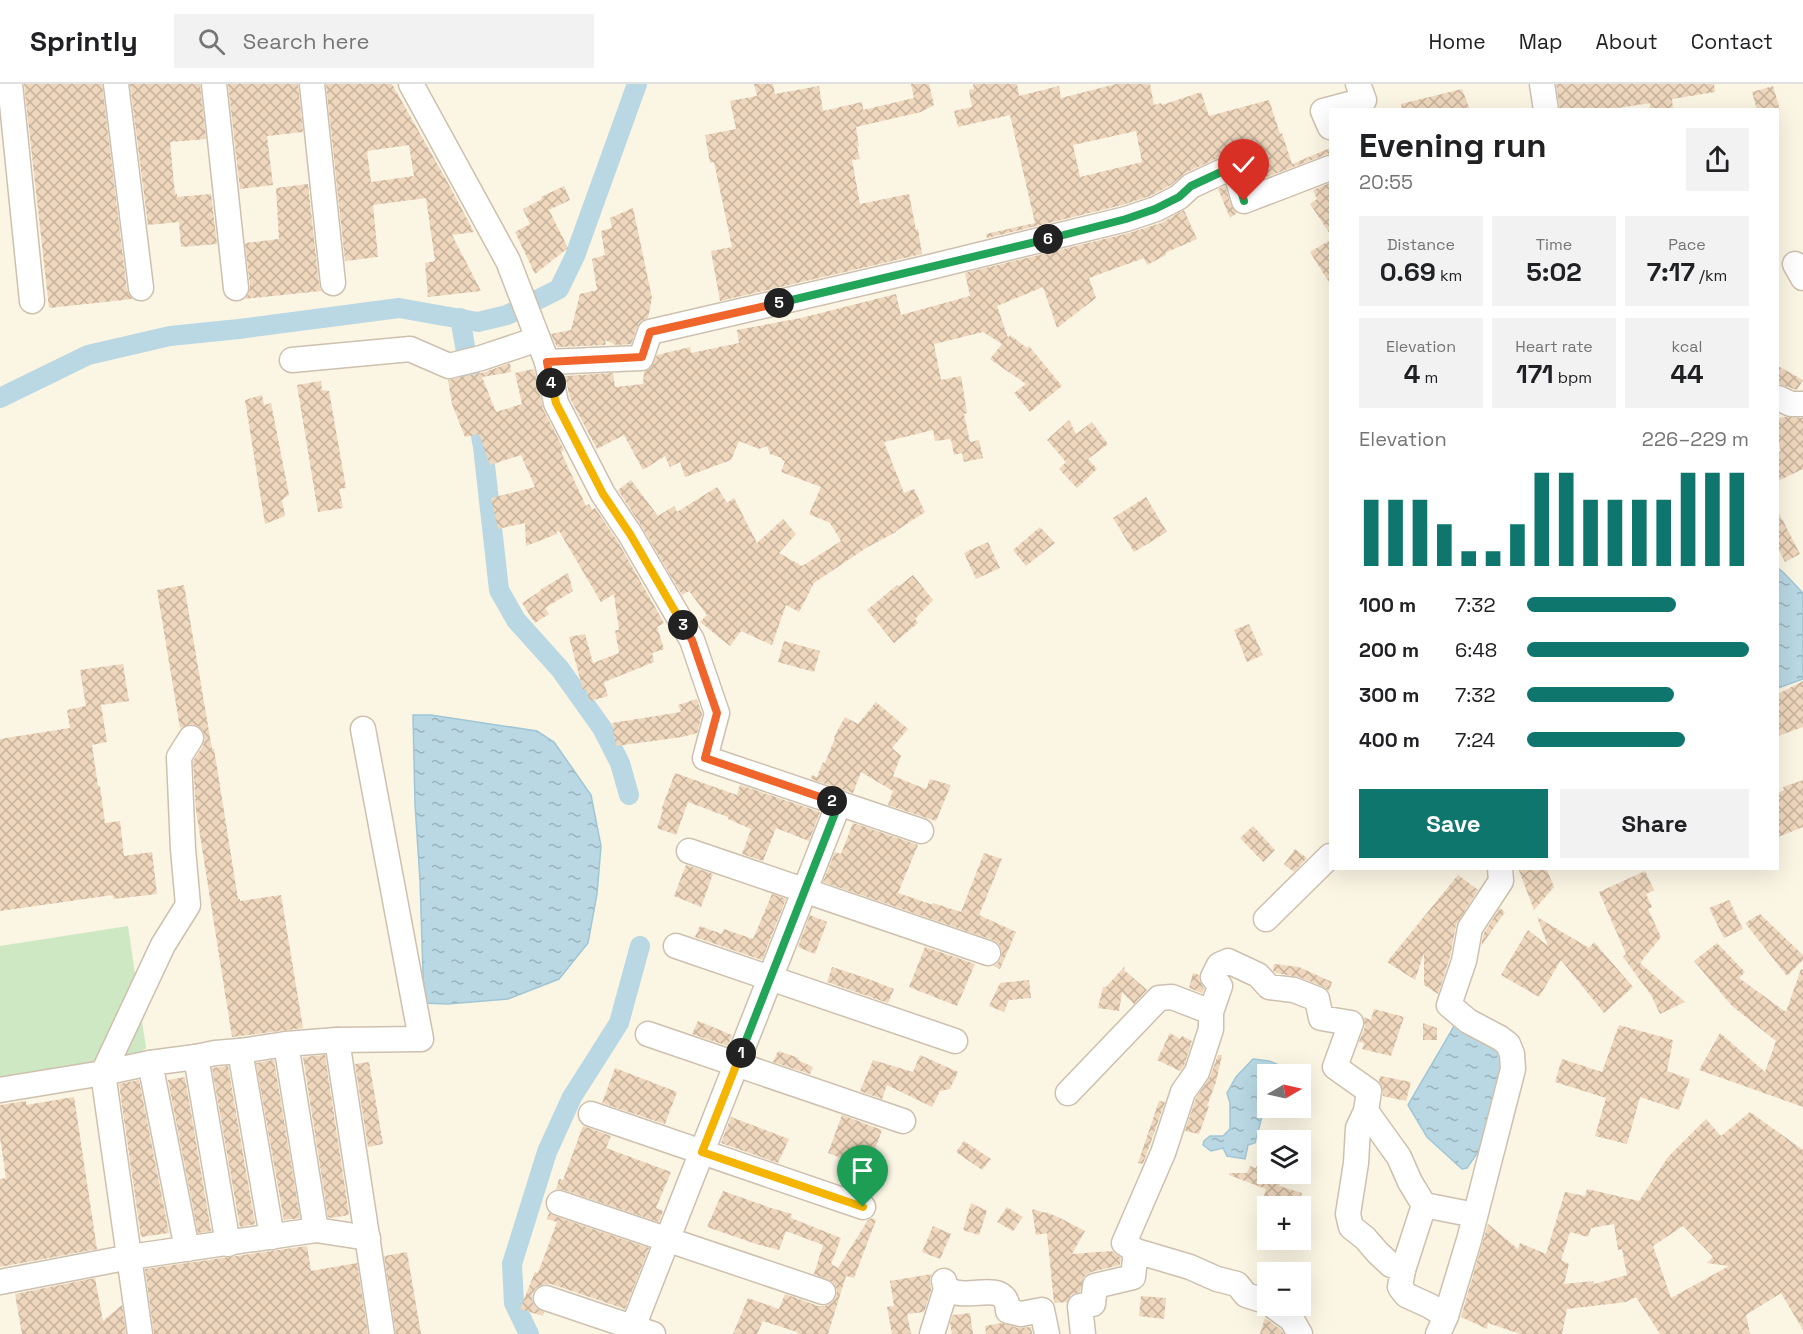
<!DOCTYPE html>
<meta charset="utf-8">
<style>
body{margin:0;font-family:"Space Grotesk",sans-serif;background:#f2f2f2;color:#202124;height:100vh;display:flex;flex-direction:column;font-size:22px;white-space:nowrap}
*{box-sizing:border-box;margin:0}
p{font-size:20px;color:#757577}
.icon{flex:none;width:33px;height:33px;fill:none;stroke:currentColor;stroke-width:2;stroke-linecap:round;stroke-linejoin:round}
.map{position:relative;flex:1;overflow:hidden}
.panel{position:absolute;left:1329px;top:24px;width:450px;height:762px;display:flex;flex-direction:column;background:#fff;border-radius:0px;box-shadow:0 6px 24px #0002}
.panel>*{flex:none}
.needle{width:39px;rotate:81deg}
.tools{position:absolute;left:1257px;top:980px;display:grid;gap:12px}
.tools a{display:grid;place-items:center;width:54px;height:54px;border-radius:0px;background:#fff;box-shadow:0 6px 24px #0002;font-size:30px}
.pin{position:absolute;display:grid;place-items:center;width:51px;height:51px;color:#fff;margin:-62px -26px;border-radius:50% 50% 50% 0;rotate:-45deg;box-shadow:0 0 6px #0007}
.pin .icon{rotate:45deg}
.km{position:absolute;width:30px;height:30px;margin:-15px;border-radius:50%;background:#222;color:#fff;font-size:16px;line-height:30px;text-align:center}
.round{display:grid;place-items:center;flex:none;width:63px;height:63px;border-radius:0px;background:#f2f2f2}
.summary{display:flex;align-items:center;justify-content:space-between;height:102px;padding:0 30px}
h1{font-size:33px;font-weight:700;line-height:45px}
.metrics{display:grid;grid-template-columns:repeat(3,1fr);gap:9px;height:102px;padding:6px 30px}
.metrics div{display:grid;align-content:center;border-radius:0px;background:#f2f2f2;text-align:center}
.metrics b{font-size:26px;font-weight:700}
.metrics small{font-size:16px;font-weight:400}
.metrics p{font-size:16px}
.chart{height:168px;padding:12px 30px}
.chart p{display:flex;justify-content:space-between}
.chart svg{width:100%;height:108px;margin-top:6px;stroke:#0f766e;stroke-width:6}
.primary-button{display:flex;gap:12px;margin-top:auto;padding:12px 30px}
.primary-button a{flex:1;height:69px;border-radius:0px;background:#0f766e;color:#fff;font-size:24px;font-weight:700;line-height:69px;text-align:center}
.primary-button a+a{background:#f2f2f2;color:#202124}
ul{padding:0 30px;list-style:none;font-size:20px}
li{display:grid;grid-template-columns:96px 72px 1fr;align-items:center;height:45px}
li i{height:15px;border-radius:8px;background:#0f766e}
header{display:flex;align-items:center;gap:36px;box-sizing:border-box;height:84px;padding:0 30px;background:#fff;border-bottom:2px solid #e0e0e0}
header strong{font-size:28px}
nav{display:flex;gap:33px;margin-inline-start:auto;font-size:21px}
.search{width:420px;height:54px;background:#f2f2f2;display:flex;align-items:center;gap:15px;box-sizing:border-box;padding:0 21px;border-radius:0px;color:#757577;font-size:22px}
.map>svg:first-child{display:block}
.park{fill:#cde8c3}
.water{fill:url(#water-ripples);stroke:#a0c6d5;stroke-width:1.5}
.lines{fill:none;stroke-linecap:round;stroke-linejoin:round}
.canal{stroke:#b9d8e3;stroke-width:20}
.building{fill:url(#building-cross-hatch);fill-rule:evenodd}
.minor-casing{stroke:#cec0ae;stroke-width:27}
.minor{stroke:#fff;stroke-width:24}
.split-1-casing{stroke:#fff;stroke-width:12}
.split-2-casing{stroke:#fff;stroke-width:12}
.split-3-casing{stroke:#fff;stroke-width:12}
.split-4-casing{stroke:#fff;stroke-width:12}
.split-5-casing{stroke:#fff;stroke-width:12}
.split-6-casing{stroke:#fff;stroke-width:12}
.split-7-casing{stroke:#fff;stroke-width:12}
.split-1{stroke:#f5b400;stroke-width:8}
.split-2{stroke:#22a559;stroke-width:8}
.split-3{stroke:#f0652b;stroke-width:8}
.split-4{stroke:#f5b400;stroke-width:8}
.split-5{stroke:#f0652b;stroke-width:8}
.split-6{stroke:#22a559;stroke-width:8}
.split-7{stroke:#22a559;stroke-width:8}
</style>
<header>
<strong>Sprintly</strong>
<div class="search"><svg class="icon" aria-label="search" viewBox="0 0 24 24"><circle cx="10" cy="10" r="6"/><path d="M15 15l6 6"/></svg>Search here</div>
<nav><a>Home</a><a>Map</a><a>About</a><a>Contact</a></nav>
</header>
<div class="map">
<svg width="1803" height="1250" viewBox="0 0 1803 1250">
<defs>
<pattern id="water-ripples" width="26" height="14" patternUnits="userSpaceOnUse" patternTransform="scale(1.5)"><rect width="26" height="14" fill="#b9d8e3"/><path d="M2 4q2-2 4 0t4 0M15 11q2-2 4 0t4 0" fill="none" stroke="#9bb2ba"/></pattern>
<pattern id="building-cross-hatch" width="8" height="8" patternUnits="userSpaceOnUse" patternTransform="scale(1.5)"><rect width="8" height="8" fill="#efd7bd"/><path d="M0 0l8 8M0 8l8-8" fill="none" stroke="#c6b29c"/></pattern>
</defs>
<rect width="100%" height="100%" fill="#fbf5e4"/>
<path class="park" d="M128,842l18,122 -12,11 -134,19v-132z"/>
<g class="water">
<path d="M1778,484l6,5 19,20v86l-25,9z"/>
<path d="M413,631h18l106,16 17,11 37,53 10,51 -4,48 -9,49 -29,36 -51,20 -61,5 -23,-1 -4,-123 -5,-76z"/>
<path d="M1457,937l40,25 5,13 1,11 -13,49 -12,33 -11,16 -5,1 -35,-32 -19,-32z"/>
<path d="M1253,975l16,2 10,4 3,9h-14v33h9v1l-14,5 -8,30 -7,2 -3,14 -18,-3 -4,-8 -12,3 -8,-6 1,-4 6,-5h13l7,-7v-26l-3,-10 9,-16z"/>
</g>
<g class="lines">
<g class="canal">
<path d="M460,234l23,129 16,143 17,30 44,49 42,59 18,35 9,32"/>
<path d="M0,314l88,-43 82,-19 69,-7 160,-21 79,14 29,-7 52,-26 16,-33 62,-172"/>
<path d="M529,1250l-15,-31 -2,-39 35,-112 25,-55 47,-74 21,-77"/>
</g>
</g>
<g class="building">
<path d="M24,0h78l25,206 5,9 -83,9z"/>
<path d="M130,0h70l6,55 -36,3 5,52 2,-1v4l34,-3 6,50 -36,3 -2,-25 -31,3z"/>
<path d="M228,0h70l5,48 -36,4 6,49 -33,4z"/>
<path d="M326,0h66l56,99 26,49 -22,3 29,56 -53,6 -3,-34 10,-2 -9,-63 -53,7 5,52 -33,4zM409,61l5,31 -43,6 -4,-31z"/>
<path d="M754,0h19l2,10 44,-8 4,25 39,-9 1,8 51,-12 -3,-14h18l5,21 -13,7 -65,15 3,19h-2l3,13 -8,1 8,44 49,-10 7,36 2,-1 4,25 -202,47 -9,-50 21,-4 -18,-85 -4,1 -5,-28 31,-6 -6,-28 27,-5z"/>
<path d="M973,0h44l2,12 40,-10 2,12 55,-14h34l4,21 7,-2 1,2 39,-13 8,24 60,-16 11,34 2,-1 10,31 38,-16v6l-5,1 -72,27 -5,-20 -4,-6 -7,-4 -8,1 -44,20 -14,12 -21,11 -28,9 -135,33 -1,-4 49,-11 -25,-108 -52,12 -4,-16 18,-4 -3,-17 5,-1zM1136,47l6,31 -62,15 -7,-32z"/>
<path d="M1556,0h158l1,8 -43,7 1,11h-23v-7l-45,7h-45z"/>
<path d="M1773,2l7,24h-23l-5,-18z"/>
<path d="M1462,5l8,21h-68l-1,-6z"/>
<path d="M1330,99v51l-20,-30 7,-5 -4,-9z"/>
<path d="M308,100l11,100 2,7 -76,8 4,-6 1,-7 -5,-43 34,-4 -3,-51z"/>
<path d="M564,102l6,14 -21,10 19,38 -33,26 -20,-42 15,-8 -7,-15 19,-10 -1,-2z"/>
<path d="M1225,102l6,19 6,8 -7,5 -12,-29z"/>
<path d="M633,124l19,90 -4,20 -7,3 -4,6 -6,17 -15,1 -11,-5 1,5 -49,2 -6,-13 20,-4 9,-36 17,-4 -5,-31 13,-4 -4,-24 11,-3 -2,-10z"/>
<path d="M1184,126l13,29 -32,14 1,2 -19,10 -3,-7 -55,20 7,20 -39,30 -14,-41 -46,19 11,32 2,-3 17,13 2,-2 33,40 -32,26 -16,-19 12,-9 -36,-25 12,-15 -19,-12 -49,12 7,36 20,-4 6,37 -3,1 6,28 9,-2 4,18 -19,4 -2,-9 -8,2 -3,-16 -16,2 -2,-11 -49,12 20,51 10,-4 11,23 -29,19v1l-30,16 -52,35 -15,29 -13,-7 -14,40 -31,-14 -11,15 -30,-24 7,-7 -18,-24 -7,4 -40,-68 -24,-37 13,-10 27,36 16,-10 3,6 40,-25 10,16 7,-5 23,45 26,-24 13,15 -17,19 23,13 39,-25 -11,-18 -21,-9 12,-27 -40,-15 4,-11 -3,-1v-2l-12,-4 -3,-8 -8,3 -20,-8 -8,19 -46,17 -5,-15 -10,5 -5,-11 -22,14 -19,-35 -27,14 -27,-51 -5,-22 48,-3 2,14 28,-3 1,-13 6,-2 7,-14 33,-8 1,6 48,-10 -2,-13 64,-12 95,-24 5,21 69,-19 -5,-23 164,-40 32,-10z"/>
<path d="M1330,156v44l-20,-32z"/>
<path d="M510,279l1,9 -29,5 14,35 26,-8 -7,-31 19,-4 9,40 21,41 -3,2 25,54 3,-2 3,6 3,-2 23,34 46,81 -7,4 7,22 -12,4 2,9 -47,19 -3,2 4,13 -18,5 -4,-12 -3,1 -14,-53 16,-3 8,29 26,-10 -4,-23h4l-5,-36 -13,8 -42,-71 -3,1 1,2 -31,12 -1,-23 -27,6 -7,-31 44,-11 -14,-32 -31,10 -11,-31 -14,3 -13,-33 -4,-24 37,-8z"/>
<path d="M1778,282l25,14 -6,10 -19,-6z"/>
<path d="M321,297l1,9 7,1 17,97 -7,1 4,19 -25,4 -21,-127z"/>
<path d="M262,311l2,10 7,-2 18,92 -7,5 3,16 -20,8 -20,-124z"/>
<path d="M1786,333l17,1v51l-25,12v-28l3,-2 -3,-10v-23z"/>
<path d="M1069,336l7,14 16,-12 16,22 -20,15 9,10 -20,19 -18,-19 7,-7 -19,-22z"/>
<path d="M1146,413l21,35 -33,20 -21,-34z"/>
<path d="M1778,427l22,43 -15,8 -7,-14z"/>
<path d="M1040,443l15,16 -29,23 -13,-16z"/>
<path d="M988,458l12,26 -24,11 -12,-26z"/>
<path d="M568,489l5,18 -28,17 4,6 -14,9 -13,-20 18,-12v-1z"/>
<path d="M913,491l20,25 -18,19 3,4 -24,20 -27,-33 30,-25 1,2z"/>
<path d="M184,501l28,164h2l24,150h2v2l41,-6 22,133 -71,9 -36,-227 -3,-49 10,-15 2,-8 -2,-7 -5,-5 -7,-2 -11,4 -23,-138z"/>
<path d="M1249,540l14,31 -16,7 -13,-32z"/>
<path d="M784,557l36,10 -6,21 -36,-10z"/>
<path d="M123,580l6,37 -28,4 6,37 -15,3 6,41h2l5,37 15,-2 4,35 28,-4 5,42 -43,5 -1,-4 -113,16v-172l70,-11 -3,-18 19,-4 -6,-36z"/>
<path d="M1803,597v46l-25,9v-42z"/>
<path d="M697,615l5,15 -5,19 -15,4 -66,9 -4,-23 69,-11 -3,-7z"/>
<path d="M876,618l32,27 -16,19 9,8 -8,20 33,13 4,-10 21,6 -15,36 -48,-16 5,-14 -32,-19 -8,21 -42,-14 1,-4 5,2 6,-15 2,1 10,-25 -1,-1 11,-20 13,7z"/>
<path d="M675,689l62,22 3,-10 80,27 -11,29 -33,-13 -13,33 -21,-7 9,-25 -23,-10v-2l-40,-15 -12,33 -19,-7 6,-18h-2z"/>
<path d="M1803,696v47l-25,10v-44l6,-3 -1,-3z"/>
<path d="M853,739l65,22 -20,48 35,12v-2l28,9 23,-59 18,6 -23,56 37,17 -16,37 -7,-3 5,-3 3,-5 1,-7 -3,-7 -6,-4 -170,-58 12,-30 6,2z"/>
<path d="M1253,742l22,24 -12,12 -23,-24z"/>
<path d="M1295,765l12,9 -13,14 -10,-8z"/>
<path d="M686,781l27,9 -12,33 -27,-11z"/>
<path d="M1518,784h28l8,19 -20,23z"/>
<path d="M1645,787l9,19 -8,4 6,13 -4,2 13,28 -21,26 45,39 -25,12 -9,-19 -28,-38 3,-3 -27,-62z"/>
<path d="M1458,791l20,15 -22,35 -6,32 -12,37 -14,-9v-32l-9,27 -28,-18z"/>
<path d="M772,810l14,5 -24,61 -67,-23 5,-11 22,8 2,-5 29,10z"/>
<path d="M1729,816l14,29 -19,9 -15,-30z"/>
<path d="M1500,824l5,4 -24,34 3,-13z"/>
<path d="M1760,830l43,41v5l-16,16 -42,-53z"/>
<path d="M810,831l17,7 -12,32 -17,-7z"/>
<path d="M1537,833l52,31 5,-6 39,45 -29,26 -43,-53 -22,37 -38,-22 27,-45 20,16z"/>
<path d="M1717,859l28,29 -6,6 47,34 15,-43 2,1v137l-104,-37 21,-37 45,39 11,-31 -44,-35 -38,-45z"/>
<path d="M925,863l50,17 -18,42 -48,-19z"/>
<path d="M1274,880l25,3 33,15 -3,9 -7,-5 -23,-9 -23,-4 -3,-2z"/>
<path d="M1125,882l-1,4 23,20 -13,14 -12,-12 -3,19 -21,-3 5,-21h3z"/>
<path d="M832,883l34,11 28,11 -6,14 -61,-21z"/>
<path d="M1193,889l6,2v4l5,10 -2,4 -13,-5z"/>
<path d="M1029,896l2,18 -22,2 -5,12 -15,-6 11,-23z"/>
<path d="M1374,925l30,8 -13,39 -29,-7 2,-6 -5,-1 6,-15 -2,-10 8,3z"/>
<path d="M698,937l34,14 -4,11 -36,-12z"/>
<path d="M1423,939l14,5v12h-14z"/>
<path d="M1619,941l54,15 -6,31 23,8 -11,31 -39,-13 -13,47 -32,-8 11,-38 -51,-16 7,-23 40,13z"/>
<path d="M1170,949l10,6 2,-3 10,5 -8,25 -4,5 -23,-11z"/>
<path d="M778,967l21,7 -1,2 15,7 -3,7 -37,-12z"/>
<path d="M325,971l24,160 -18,3 -3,-1 -25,-160z"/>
<path d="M920,971l38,17 -8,17 -10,2 -8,16 -45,-22 -5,14 -22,-8 13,-31 40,12z"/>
<path d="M1218,971h4l-6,27 -9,24h2l-10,28 -14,-3 11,-33 14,-21z"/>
<path d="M274,976l26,158 -16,2 -28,-157z"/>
<path d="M369,978l14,82 -15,3 -13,-83z"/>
<path d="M228,982l27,158 -15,3 -28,-159z"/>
<path d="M615,984l62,24 -12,32 -63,-21z"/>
<path d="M1380,992l31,6 -5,19 -23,-5 -1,-10 -3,-4z"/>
<path d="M185,993l26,154 -13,2 -30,-153z"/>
<path d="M139,996l30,153 -28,4 -22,-153z"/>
<path d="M74,1013l23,152 -97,18v-88l6,-1 -6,-41v-32l26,-4v4z"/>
<path d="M1159,1017l6,1 -22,62 -5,-1z"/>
<path d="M1750,1028l53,38v180l-22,-37 -35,22 4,19h-90l-24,-37 -10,5 -59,7 -5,25h-42l-32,-11 -1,6 -26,-12 27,-93 30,25 2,-6 26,11 19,-62 20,4 2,-7 52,12 29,-44 38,-38 15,17zM1614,1140l4,26 4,-1 5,26 -33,9 -1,-3 -29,3 5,-20 -8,-4 9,-28 18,5 3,-9zM1683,1142l30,31 -6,6 22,3 -58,32 -18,-52z"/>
<path d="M842,1031l40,15 -14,38 -40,-15z"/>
<path d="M731,1033l58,22 -11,24 -57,-20z"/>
<path d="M583,1042l28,10 -5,12 65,24 -15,36 7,3 -4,11 -95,-32 -8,-1 3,-10 4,1z"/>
<path d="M964,1057l27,18 -9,11 -26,-18z"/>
<path d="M1266,1057l2,1v31h12l-2,5 3,1 -2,7 23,7 -4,13 -34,-10 2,-7 -37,-14v-2h18l3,-7 6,2z"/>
<path d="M723,1107l48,17 21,6 -1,4 50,20 -10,26 7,4 30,-48 4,-2 4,2 -22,58 -8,-2 -18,58h-30l-1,-2 -34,-11 -6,13h-24l15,-36 31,11 6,-15 33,12h7l8,-4 3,-5 1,-7 -4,-8 -19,-8 9,-29 -37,-14 -7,19 -23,-6 -49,-17z"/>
<path d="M971,1119l16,8 -8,24 -16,-5z"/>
<path d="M1007,1123l16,10 -10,14 -16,-9z"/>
<path d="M1032,1125l14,4v-1l14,6 25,13 -13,23 40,-3 9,7 -1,7 -29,7 -7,5 -4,15 -9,3 -4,7 -13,1 -7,-70 -11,2z"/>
<path d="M549,1129l5,3 95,32 -24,61 -74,-25h-7l-8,4 -4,6v6l4,8 8,4 -1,4 -23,-7 15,-37 3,1 19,-51 -10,-3z"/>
<path d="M933,1142l18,8 -11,25 -18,-7z"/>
<path d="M307,1162l4,25 46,-8 11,71h-214l-9,-65z"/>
<path d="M407,1168l14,82h-25l-12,-78z"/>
<path d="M932,1190l-2,4 1,12 -7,22 -17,2 4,20h-19l-5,-27 7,-1 -4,-25z"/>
<path d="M95,1194l8,43 19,-16 4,29h-104l-7,-40z"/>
<path d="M1141,1212l25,2 -2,21 -25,-3z"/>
<path d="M970,1229l3,21h-21l-2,-11 3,-8z"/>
<path d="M1265,1234l16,12 3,4h-24z"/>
<path d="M1002,1239l16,5 13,-1 1,7h-46l-1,-8z"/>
</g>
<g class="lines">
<g class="minor-casing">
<g id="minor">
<path d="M10,0l22,217"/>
<path d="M116,0l25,204"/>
<path d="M214,0l22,204"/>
<path d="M312,0l21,199"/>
<path d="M411,0l97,177 39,101 9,41 47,91 27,40 62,106 25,73 -12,45 216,73"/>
<path d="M1542,0l4,26"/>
<path d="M1330,43l-7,-16 41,-11 -6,-16"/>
<path d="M1795,180l8,14"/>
<path d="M292,276l118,-11 39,17 32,-8 57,-19"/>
<path d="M547,278l94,-4 9,-26 272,-63 204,-50 30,-10 23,-12 12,-11 43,-20 10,35 86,-33"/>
<path d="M1778,314l13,6h12"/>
<path d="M363,645l58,310 -84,1 45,294"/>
<path d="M689,767l299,102"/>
<path d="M1266,835l64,-63"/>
<path d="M676,862l279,95"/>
<path d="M648,950l255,87"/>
<path d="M0,1006l103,-17 60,-128 25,-40 -5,-56 -4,-92 12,-19"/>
<path d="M1068,1009l91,-95 13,-1 39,15"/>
<path d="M1366,1027l33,46 11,25 14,23 -21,65"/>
<path d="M591,1030l272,93"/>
<path d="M559,1119l264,89"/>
<path d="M1424,1121l51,10"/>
<path d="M316,1146l-30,-186 51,-4"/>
<path d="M272,1153l-32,-186 46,-7"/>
<path d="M228,1160l-32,-187 19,-4 25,-2"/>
<path d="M187,1165l-37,-186 46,-6"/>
<path d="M0,1198l130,-25 186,-27 52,8"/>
<path d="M946,1205c4,1 9,4 14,4 19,3 47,-11 48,18l13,3 21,-4 5,24"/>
<path d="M546,1214l107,36"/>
<path d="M1268,1218l-22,-7 -9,-11 -20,-5 -27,-12 -54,-16 -12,-8 39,-90 20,-61 14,-20 14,-43v-17l9,-26 -7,-9 6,-12 9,-4 30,14 11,12 25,3 23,9 4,19 30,5 -16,44 34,24 -3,20 -8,17 -2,35 -8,51 3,13 14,11 13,15 13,12 12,5 -3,17 6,8 24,11 16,10 -8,18"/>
<path d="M1272,1221l20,15 8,14"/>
<path d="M1446,1232l23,-76 44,-171 -1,-15 -4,-10 -8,-6 -32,-17 -19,-16 15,-44 6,-33 31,-47 -1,-13"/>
<path d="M633,1243l206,-524"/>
<path d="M140,1250l-37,-261 47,-10"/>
<path d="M932,1250l14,-45 -2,-8"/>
<path d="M1083,1250l-3,-28 13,-2 2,-18 38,-9 3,-26"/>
</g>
</g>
<use href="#minor" class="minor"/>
</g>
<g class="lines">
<g class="split-1-casing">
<path id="split-1" d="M741,969l-39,99 161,55"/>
</g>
<g class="split-2-casing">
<path id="split-2" d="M741,969l98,-250 -7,-2"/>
</g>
<g class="split-3-casing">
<path id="split-3" d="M683,541l9,15 25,73 -12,45 127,43"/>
</g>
<g class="split-4-casing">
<path id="split-4" d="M551,299l5,20 47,91 27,40 53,91"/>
</g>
<g class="split-5-casing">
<path id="split-5" d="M551,299l-4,-21 95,-5 8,-25 129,-29"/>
</g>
<g class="split-6-casing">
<path id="split-6" d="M779,219l269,-64"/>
</g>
<g class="split-7-casing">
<path id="split-7" d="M1048,155l78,-20 29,-10 24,-12 12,-11 43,-20 10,35"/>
</g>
<use href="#split-1" class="split-1"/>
<use href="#split-2" class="split-2"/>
<use href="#split-3" class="split-3"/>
<use href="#split-4" class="split-4"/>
<use href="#split-5" class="split-5"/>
<use href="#split-6" class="split-6"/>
<use href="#split-7" class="split-7"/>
</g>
</svg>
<div class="tools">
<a><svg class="needle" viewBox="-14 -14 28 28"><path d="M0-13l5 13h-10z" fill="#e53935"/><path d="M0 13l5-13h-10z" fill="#757577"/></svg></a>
<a><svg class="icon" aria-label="layers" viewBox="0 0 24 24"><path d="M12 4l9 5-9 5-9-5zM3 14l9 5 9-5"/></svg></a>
<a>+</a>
<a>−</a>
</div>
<div class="pin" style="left:863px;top:1123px;background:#1e9e55"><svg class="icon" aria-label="arrive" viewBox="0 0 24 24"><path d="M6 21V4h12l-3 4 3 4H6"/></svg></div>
<div class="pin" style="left:1244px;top:117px;background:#d93025"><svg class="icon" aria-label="check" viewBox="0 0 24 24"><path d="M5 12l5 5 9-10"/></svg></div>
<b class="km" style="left:741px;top:969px">1</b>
<b class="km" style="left:832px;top:717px">2</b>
<b class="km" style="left:683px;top:541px">3</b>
<b class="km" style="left:551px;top:299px">4</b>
<b class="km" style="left:779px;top:219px">5</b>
<b class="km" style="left:1048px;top:155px">6</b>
<section class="panel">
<div class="summary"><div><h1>Evening run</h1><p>20:55</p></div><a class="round"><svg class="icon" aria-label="share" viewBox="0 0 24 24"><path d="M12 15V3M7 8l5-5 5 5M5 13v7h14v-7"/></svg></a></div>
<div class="metrics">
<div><p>Distance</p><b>0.69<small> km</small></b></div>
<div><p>Time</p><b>5:02</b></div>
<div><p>Pace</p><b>7:17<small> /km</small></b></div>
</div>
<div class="metrics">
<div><p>Elevation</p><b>4<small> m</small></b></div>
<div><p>Heart rate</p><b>171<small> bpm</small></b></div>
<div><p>kcal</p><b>44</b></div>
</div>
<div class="chart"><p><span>Elevation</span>226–229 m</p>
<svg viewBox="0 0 160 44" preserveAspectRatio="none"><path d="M5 44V17M15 44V17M25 44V17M35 44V27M45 44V38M55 44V38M65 44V27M75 44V6M85 44V6M95 44V17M105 44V17M115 44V17M125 44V17M135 44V6M145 44V6M155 44V6"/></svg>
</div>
<ul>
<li><b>100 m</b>7:32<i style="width:67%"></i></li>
<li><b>200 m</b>6:48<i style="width:100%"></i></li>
<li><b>300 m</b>7:32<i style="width:66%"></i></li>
<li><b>400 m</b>7:24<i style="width:71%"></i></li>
</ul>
<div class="primary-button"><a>Save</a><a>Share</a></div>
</section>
</div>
